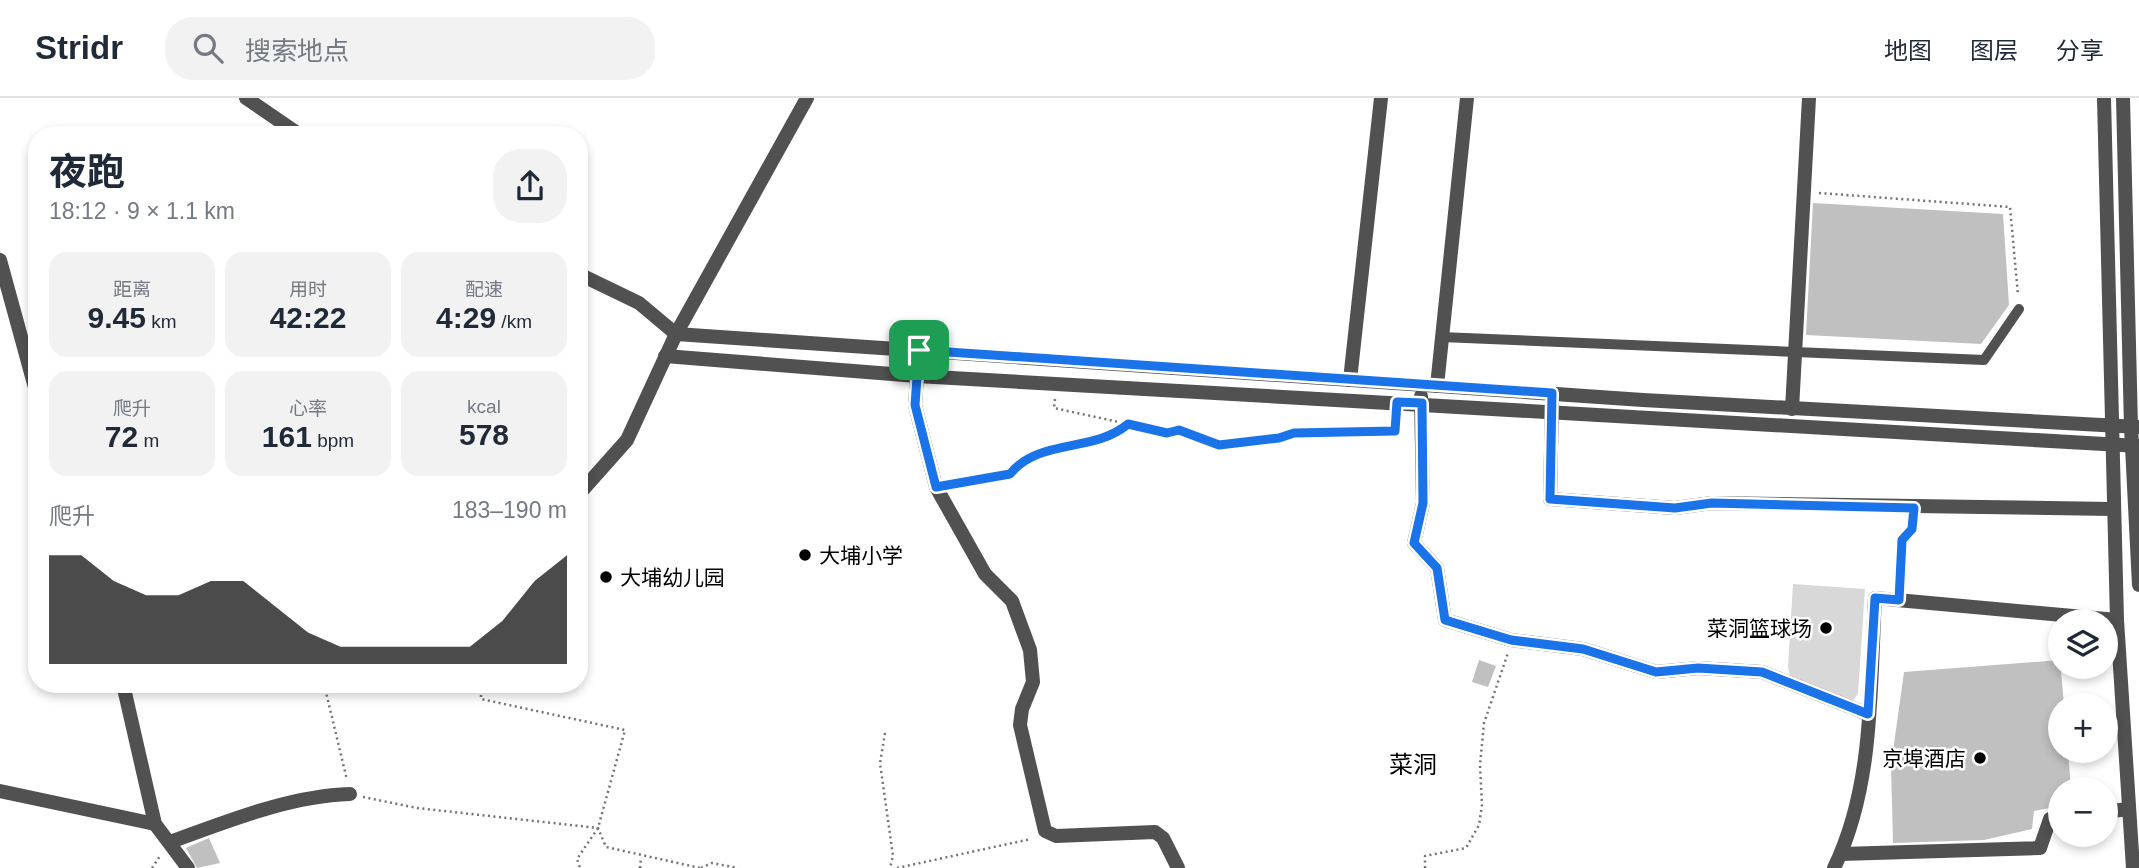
<!DOCTYPE html>
<html lang="zh">
<meta charset="utf-8">
<style>
body{margin:0;font-family:Helvetica,"Noto Sans SC",sans-serif;background:#f2f2f3;color:#1f2937;height:100vh;display:flex;flex-direction:column;font-size:26px;white-space:nowrap}
*{box-sizing:border-box;margin:0}
p{font-size:23px;color:#747a83}
.icon{flex:none;width:38px;height:38px;fill:none;stroke:currentColor;stroke-width:2;stroke-linecap:round;stroke-linejoin:round}
.map{position:relative;flex:1;overflow:hidden}
.panel{position:absolute;left:28px;top:28px;width:560px;height:567px;display:flex;flex-direction:column;background:#fff;border-radius:28px;box-shadow:0 4px 10px #0003}
.panel>*{flex:none}
.fabs{position:absolute;left:2048px;top:511px;display:grid;gap:14px}
.fabs a{display:grid;place-items:center;width:70px;height:70px;border-radius:50%;background:#fff;box-shadow:0 4px 10px #0003;font-size:35px}
.pin{position:absolute;display:grid;place-items:center;width:60px;height:60px;color:#fff;margin:-30px;border-radius:14px;box-shadow:0 4px 10px #0006}
.round{display:grid;place-items:center;flex:none;width:74px;height:74px;border-radius:28px;background:#f2f2f3}
.overview{display:flex;align-items:center;justify-content:space-between;height:119px;padding:0 21px}
h1{font-size:38px;font-weight:700;line-height:52px}
.metrics{display:grid;grid-template-columns:repeat(3,1fr);gap:10px;height:119px;padding:7px 21px}
.metrics div{display:grid;align-content:center;border-radius:18px;background:#f2f2f3;text-align:center}
.metrics b{font-size:30px;font-weight:700}
.metrics small{font-size:19px;font-weight:400}
.metrics p{font-size:19px}
.chart{height:196px;padding:14px 21px}
.chart p{display:flex;justify-content:space-between}
.chart svg{width:100%;height:126px;margin-top:7px;fill:#000;opacity:.7}
header{display:flex;align-items:center;gap:42px;box-sizing:border-box;height:98px;padding:0 35px;background:#fff;border-bottom:2px solid #e0e1e3}
header strong{font-size:33px}
nav{display:flex;gap:38px;margin-inline-start:auto;font-size:24px}
.search{width:490px;height:63px;background:#f2f2f3;display:flex;align-items:center;gap:18px;box-sizing:border-box;padding:0 24px;border-radius:28px;color:#747a83;font-size:26px}
.map>svg:first-child{display:block}
.green{fill:#d8d8d8}
.building{fill:#c0c0c0}
.lines{fill:none;stroke-linecap:round;stroke-linejoin:round}
.path{stroke:#737373;stroke-width:2.5;stroke-dasharray:2 3.5;stroke-linecap:butt}
.pedestrian{stroke:#515151;stroke-width:10}
.minor{stroke:#515151;stroke-width:14}
.tertiary{stroke:#515151;stroke-width:14}
.route-casing{stroke:#fff;stroke-width:14}
.route{stroke:#1a73e8;stroke-width:9}
.poi-dot{fill:#000;stroke:#fff;stroke-width:2.5}
.labels{text-anchor:middle;dominant-baseline:central;stroke-width:5;stroke-linejoin:round;paint-order:stroke}
.poi-label{font-size:21px;fill:#000;stroke:#fff;text-anchor:start}
.quarter-label{font-size:24px;fill:#000;stroke:#fff}
</style>
<header>
<strong>Stridr</strong>
<div class="search"><svg class="icon" aria-label="search" viewBox="0 0 24 24"><circle cx="10" cy="10" r="6"/><path d="M15 15l6 6"/></svg>搜索地点</div>
<nav><a>地图</a><a>图层</a><a>分享</a></nav>
</header>
<div class="map">
<svg width="2139" height="770" viewBox="0 0 2139 770">
<rect width="100%" height="100%" fill="#fff"/>
<path class="green" d="M1793,486l72,5 -7,105 -7,9 -61,-27 -2,-9z"/>
<g class="building">
<path d="M1813,105l190,11 6,91 -28,39 -175,-9z"/>
<path d="M1479,562l17,6 -8,21 -16,-5z"/>
<path d="M2060,562l4,45h-4v46h8l3,38h-11v17l-26,5 -2,18 -48,11 -91,3 -2,-77 13,-94z"/>
<path d="M209,740l11,25 -23,5 -11,-20z"/>
</g>
<g class="lines">
<g class="path">
<path d="M1819,95l191,14 8,88"/>
<path d="M1055,301l-1,9 74,16"/>
<path d="M953,386l56,-10c30,-36 85,-20 119,-50l39,9 12,-3 40,15 60,-7 15,-5 101,-2 1,-14"/>
<path d="M1899,488l3,-46 10,-11 1,-9"/>
<path d="M324,586l23,96"/>
<path d="M481,586v15l144,31 -27,98 -21,31 3,9"/>
<path d="M885,635l-5,30 13,93 -3,12"/>
<path d="M363,699l54,11 181,20 8,19 94,21"/>
<path d="M152,770l8,-12"/>
<path d="M640,770l1,-11"/>
<path d="M701,770l11,-5 26,5"/>
<path d="M897,770l134,-29"/>
<path d="M1425,770v-12l41,-8 13,-23 3,-20 -2,-40 4,-42 24,-70"/>
</g>
<path class="pedestrian" d="M1441,239l543,23 35,-51"/>
<g class="minor">
<path d="M246,0l54,37"/>
<path d="M0,162l37,135"/>
<path d="M579,176l60,29 37,31 967,66 496,27"/>
<path d="M919,252l-4,55 21,82 49,87 27,27 18,49 3,32 -11,27 -2,16 25,106 11,5 99,-4 8,6 15,30"/>
<path d="M665,258l252,20 1222,70"/>
<path d="M1350,282l31,-282"/>
<path d="M1437,288l30,-288"/>
<path d="M1421,298l2,107 -9,40 23,25 8,52 66,20 72,9 73,23 42,-4 64,4 106,42"/>
<path d="M1552,304l-2,97 125,9 37,-5 401,6"/>
<path d="M1792,311l17,-311"/>
<path d="M579,396l48,-54 49,-106 131,-236"/>
<path d="M123,586l32,140 33,44"/>
<path d="M0,693l155,33"/>
<path d="M2105,714l23,-3"/>
<path d="M170,744c58,-21 119,-46 180,-48"/>
<path d="M1841,756l199,-6 10,-29 10,-1"/>
<path d="M1834,770c40,-82 36,-180 41,-270l242,22"/>
</g>
<g class="tertiary">
<path d="M2104,0l13,522 16,248"/>
<path d="M2123,0l8,329 8,158"/>
</g>
</g>
<g class="lines">
<g class="route-casing">
<path id="route" d="M919,252l633,43 -2,106 125,9 37,-5 202,5 -2,21 -10,11 -3,60 -24,-2 -7,116 -106,-42 -64,-4 -42,4 -73,-23 -72,-9 -66,-20 -8,-52 -23,-25 9,-40 -1,-100 -25,-1 -2,29 -101,2 -15,5 -60,7 -40,-15 -12,3 -39,-9c-34,29 -89,14 -118,50l-74,13 -21,-82z"/>
</g>
<use href="#route" class="route"/>
</g>
<g class="poi-dot">
<circle cx="805" cy="457" r="7"/>
<circle cx="606" cy="479" r="7"/>
<circle cx="1826" cy="530" r="7"/>
<circle cx="1980" cy="660" r="7"/>
</g>
<g class="labels">
<g class="poi-label">
<text x="819" y="457">大埔小学</text>
<text x="620" y="479">大埔幼儿园</text>
<text x="1812" y="530" text-anchor="end">菜洞篮球场</text>
<text x="1966" y="660" text-anchor="end">京埠酒店</text>
</g>
<g class="quarter-label">
<text x="1413" y="666">菜洞</text>
</g>
</g>
</svg>
<div class="fabs">
<a><svg class="icon" aria-label="layers" viewBox="0 0 24 24"><path d="M12 4l9 5-9 5-9-5zM3 14l9 5 9-5"/></svg></a>
<a>+</a>
<a>−</a>
</div>
<div class="pin" style="left:919px;top:252px;background:#1e9e55"><svg class="icon" aria-label="arrive" viewBox="0 0 24 24"><path d="M6 21V4h12l-3 4 3 4H6"/></svg></div>
<section class="panel">
<div class="overview"><div><h1>夜跑</h1><p>18:12 · 9 × 1.1 km</p></div><a class="round"><svg class="icon" aria-label="share" viewBox="0 0 24 24"><path d="M12 15V3M7 8l5-5 5 5M5 13v7h14v-7"/></svg></a></div>
<div class="metrics">
<div><p>距离</p><b>9.45<small> km</small></b></div>
<div><p>用时</p><b>42:22</b></div>
<div><p>配速</p><b>4:29<small> /km</small></b></div>
</div>
<div class="metrics">
<div><p>爬升</p><b>72<small> m</small></b></div>
<div><p>心率</p><b>161<small> bpm</small></b></div>
<div><p>kcal</p><b>578</b></div>
</div>
<div class="chart"><p><span>爬升</span>183–190 m</p>
<svg viewBox="0 0 160 44" preserveAspectRatio="none"><path d="M0 44V6L10 6L20 15L30 20L40 20L50 15L60 15L70 24L80 33L90 38L100 38L110 38L120 38L130 38L140 29L150 15L160 6V44z"/></svg>
</div>
</section>
</div>
